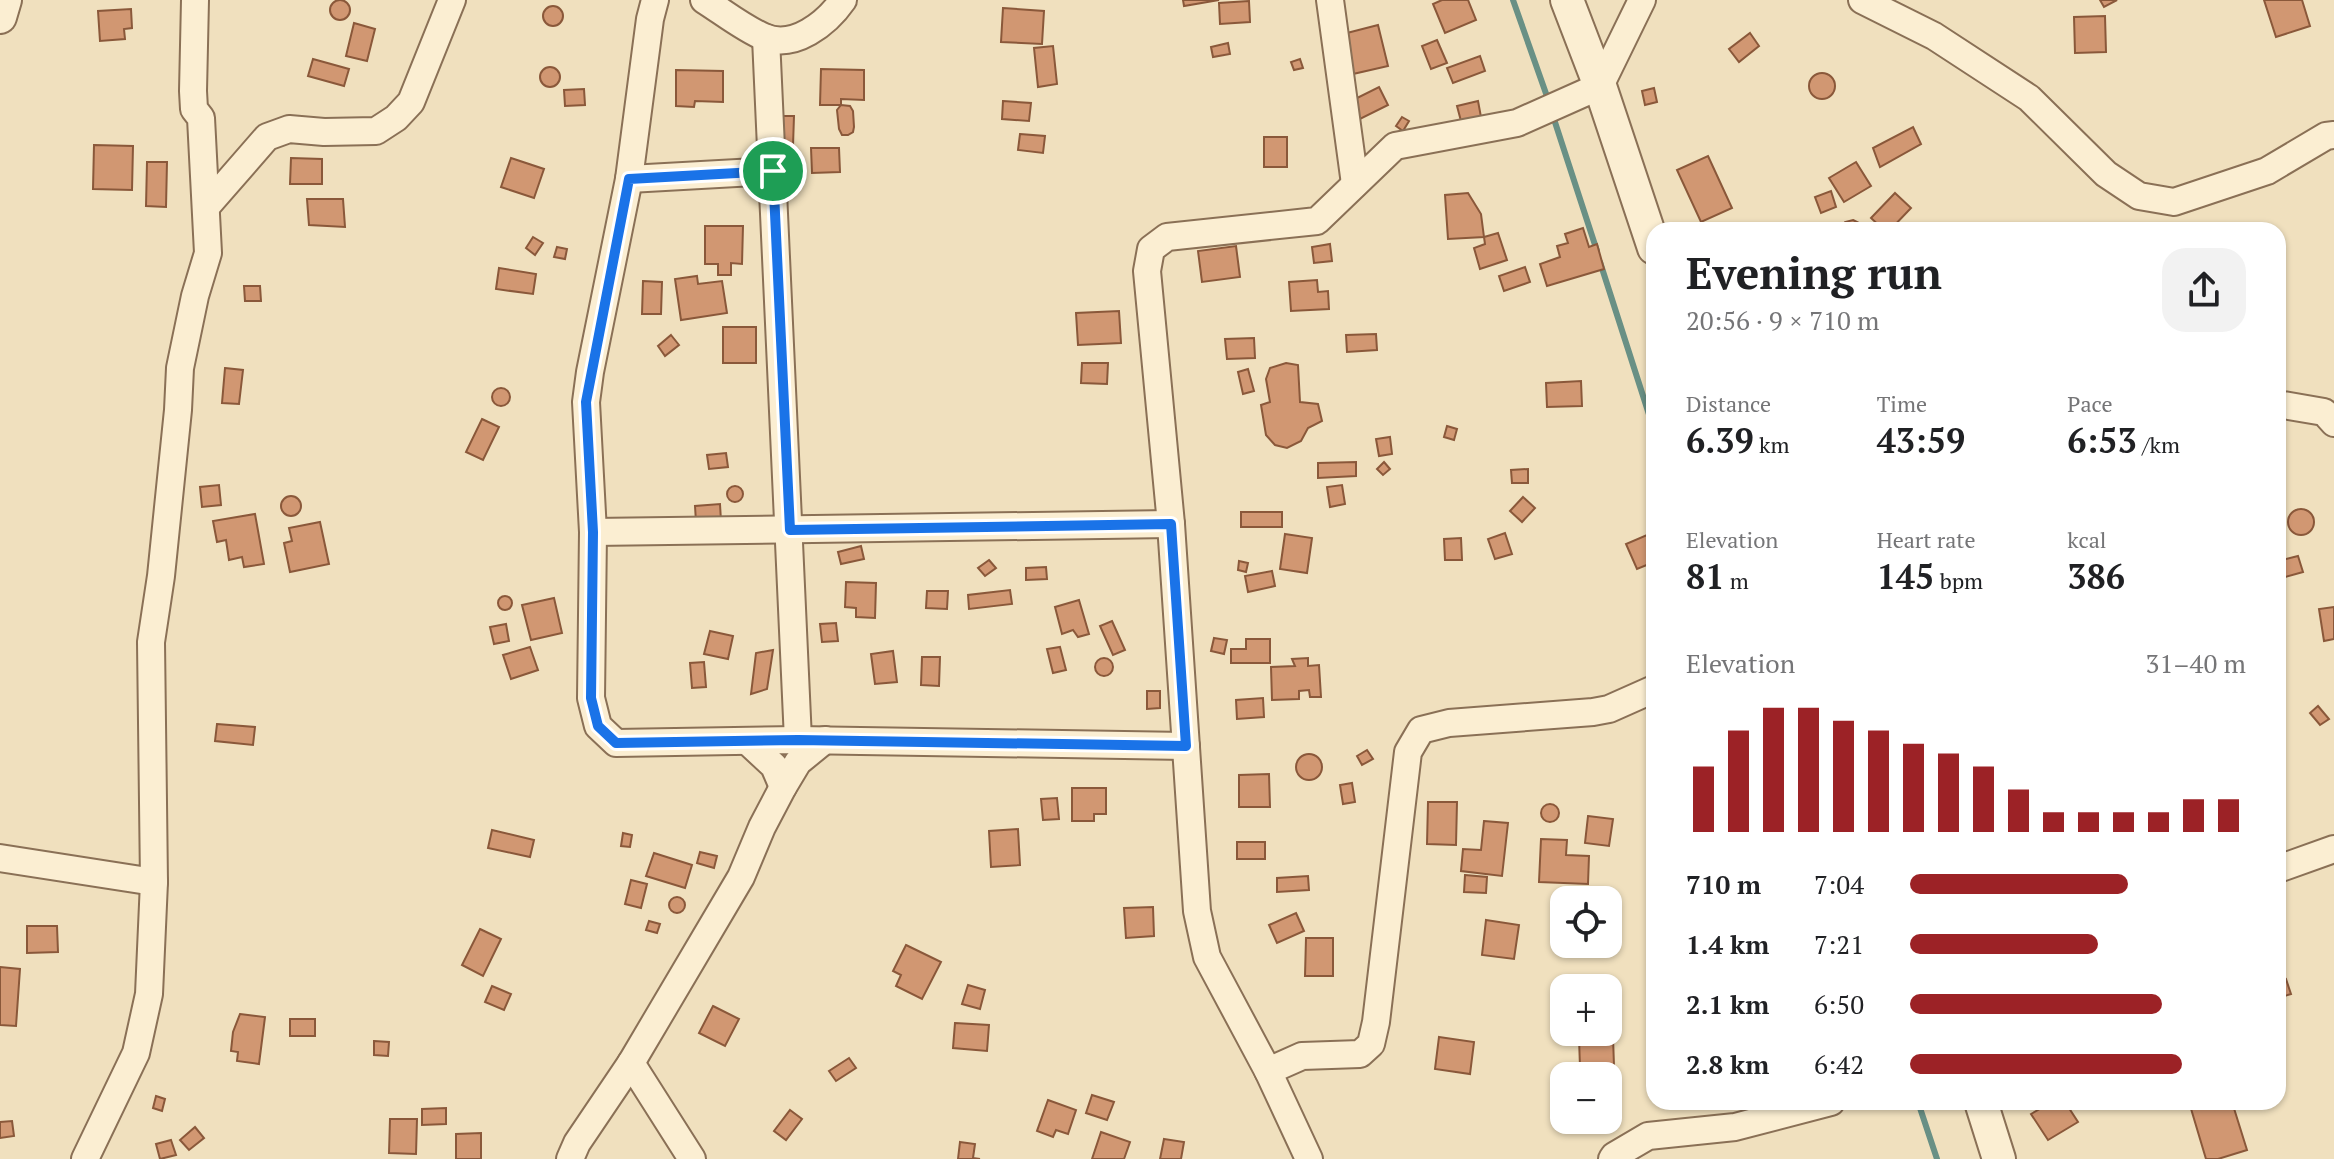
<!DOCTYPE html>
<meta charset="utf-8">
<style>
body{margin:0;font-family:"PT Serif",serif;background:#f2f2f2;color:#202124;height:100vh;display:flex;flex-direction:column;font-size:30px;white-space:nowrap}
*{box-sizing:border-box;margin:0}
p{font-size:26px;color:#757577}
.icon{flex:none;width:44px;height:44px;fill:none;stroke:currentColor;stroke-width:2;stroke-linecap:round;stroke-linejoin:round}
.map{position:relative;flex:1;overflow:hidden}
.sheet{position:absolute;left:1646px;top:222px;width:640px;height:888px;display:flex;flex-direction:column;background:#fff;border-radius:24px;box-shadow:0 2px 6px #0004}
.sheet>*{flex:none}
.controls{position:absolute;left:1550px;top:886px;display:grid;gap:16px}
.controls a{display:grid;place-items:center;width:72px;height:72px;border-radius:16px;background:#fff;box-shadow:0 2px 6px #0004;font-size:40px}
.pin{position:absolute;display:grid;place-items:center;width:68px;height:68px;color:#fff;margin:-34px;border:4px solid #fff;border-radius:50%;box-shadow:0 2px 8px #0007}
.round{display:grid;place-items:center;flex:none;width:84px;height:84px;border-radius:24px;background:#f2f2f2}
.summary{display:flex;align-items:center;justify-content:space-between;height:136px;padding:0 40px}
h1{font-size:44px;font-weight:800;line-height:60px}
.stats{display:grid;grid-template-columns:repeat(3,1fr);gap:12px;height:136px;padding:8px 40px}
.stats div{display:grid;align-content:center}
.stats b{font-size:34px;font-weight:800}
.stats small{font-size:22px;font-weight:400}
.stats p{font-size:22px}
.chart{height:224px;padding:16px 40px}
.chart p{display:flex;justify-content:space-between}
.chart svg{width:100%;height:144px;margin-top:8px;stroke:#9c2226;stroke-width:6}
ul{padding:0 40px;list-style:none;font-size:26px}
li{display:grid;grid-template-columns:128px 96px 1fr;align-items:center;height:60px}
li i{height:20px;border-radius:10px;background:#9c2226}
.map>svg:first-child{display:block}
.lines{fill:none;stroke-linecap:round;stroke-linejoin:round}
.stream{stroke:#699085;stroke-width:6}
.building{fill:#d19772;stroke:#8a583a;stroke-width:2}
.minor-casing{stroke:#8a7056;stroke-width:30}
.tertiary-casing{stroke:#8a7056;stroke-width:36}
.minor{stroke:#fbeed2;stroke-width:26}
.tertiary{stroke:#fbeed2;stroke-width:32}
.route-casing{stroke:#fff;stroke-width:16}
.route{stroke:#1a73e8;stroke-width:10}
</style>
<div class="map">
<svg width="2334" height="1159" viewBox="0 0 2334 1159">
<rect width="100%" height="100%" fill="#f0e0be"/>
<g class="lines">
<g class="stream">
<path d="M1513,0l36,102"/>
<path d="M1552,113l45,138"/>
<path d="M1600,262l54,168"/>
<path d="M1918,1102l19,57"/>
</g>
</g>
<g class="building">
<circle cx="340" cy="10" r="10"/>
<path d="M1183,0h36l-35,6z"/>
<path d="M1442,0h26l8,20 -31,13 -12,-29z"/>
<path d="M2100,0h17l-13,7z"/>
<path d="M2264,0h38l8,26 -34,11z"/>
<path d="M1249,1l1,21 -30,2 -1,-21z"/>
<circle cx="553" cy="16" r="10"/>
<path d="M1003,8l41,3 -2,33 -41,-2z"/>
<path d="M131,9l1,19 -8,1 1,10 -25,2 -2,-30z"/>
<path d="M2105,16l1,36 -31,1 -1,-36z"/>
<path d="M354,23l21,6 -8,32 -21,-5z"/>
<path d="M1378,25l10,41 -35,8 -10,-40z"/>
<path d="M1750,33l9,13 -20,16 -10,-13z"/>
<path d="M1437,40l10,23 -16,6 -9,-23z"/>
<path d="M1228,43l2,11 -17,3 -2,-10z"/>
<path d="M1053,46l4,38 -19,3 -4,-39z"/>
<path d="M1480,56l5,15 -32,12 -6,-15z"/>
<path d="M313,59l36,10 -5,17 -36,-10z"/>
<path d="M1300,59l3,9 -9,2 -3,-8z"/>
<circle cx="550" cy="77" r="10"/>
<path d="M821,69l43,1v30l-23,-1v6h-21z"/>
<path d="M676,70l47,1v31l-28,-1 -1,6 -18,-1z"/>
<circle cx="1822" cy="86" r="13"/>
<path d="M1379,87l9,18 -30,15 -9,-18z"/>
<path d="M1654,88l3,14 -12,3 -3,-14z"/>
<path d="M584,89l1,16 -20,1 -1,-16z"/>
<path d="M1003,101l28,2 -2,18 -27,-2z"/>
<path d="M1478,101l3,16 -20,4 -4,-15z"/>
<path d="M841,105l9,1 3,5 1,16 -1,5 -5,3h-6l-3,-6 -2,-19z"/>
<path d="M776,116h18l-1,30h-17z"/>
<path d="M1402,117l7,4 -6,10 -7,-5z"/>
<path d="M1913,127l8,17 -41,23 -7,-19z"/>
<path d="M1020,134l25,2 -2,17 -25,-3z"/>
<rect x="1264" y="137" width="23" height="30"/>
<path d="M94,145l39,1 -1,44 -39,-1z"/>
<path d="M811,148h28l1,24 -28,1z"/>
<path d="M1708,156l24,52 -31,14 -24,-52z"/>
<path d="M291,158l31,1v25h-32z"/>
<path d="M511,158l33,11 -10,29 -33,-11z"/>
<path d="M147,162h20l-1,45 -20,-1z"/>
<path d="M1856,162l15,24 -27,16 -15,-24z"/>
<path d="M1831,191l5,16 -15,6 -6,-16z"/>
<path d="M1468,193l13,21 3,23 -36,2 -3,-44z"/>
<path d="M1895,193l16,15 -21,22h-6l-13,-12z"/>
<path d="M307,199h36l2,28 -36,-2z"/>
<path d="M1853,220l8,4 4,6h-25l5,-8z"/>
<path d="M705,226h38l-1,38 -11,-1v12h-13v-11h-13z"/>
<path d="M1583,228l6,19 8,-3 7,25 -57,17 -7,-22 20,-7 -3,-11 11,-3 -3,-9z"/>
<path d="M1498,233l9,27 -27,9 -6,-21 11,-4 -1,-7z"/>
<path d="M533,237l10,6 -8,12 -9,-7z"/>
<path d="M1330,244l2,17 -18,2 -2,-16z"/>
<path d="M1236,246l4,31 -38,5 -4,-31z"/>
<path d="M557,247l10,2 -2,10 -11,-2z"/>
<path d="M1525,267l5,15 -26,9 -5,-15z"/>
<path d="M499,268l37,6 -3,20 -37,-5z"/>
<path d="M697,276l1,8 24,-3 5,32 -46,7 -6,-41z"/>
<path d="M1317,280l1,12 10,-1 1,18 -38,2 -2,-29z"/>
<path d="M643,281l19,1 -1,32h-19z"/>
<path d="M244,286h16l1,15h-16z"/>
<path d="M1119,311l2,32 -43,2 -2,-32z"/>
<rect x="723" y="327" width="33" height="36"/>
<path d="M1376,334l1,16 -30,2 -1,-17z"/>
<path d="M671,335l8,10 -14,11 -7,-10z"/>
<path d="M1254,338l1,20 -28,1 -2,-20z"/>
<path d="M1082,363h26l-1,21 -26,-1z"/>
<path d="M1286,363l12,2 2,37 18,2 4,17 -14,7 -7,13 -14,7 -12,-3 -9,-10 -5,-30 9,-3 -4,-23 4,-11z"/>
<path d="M225,368l18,2 -4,34 -17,-1z"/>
<path d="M1248,369l6,22 -11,3 -5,-22z"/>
<path d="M1581,381l1,25 -35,1 -1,-24z"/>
<circle cx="501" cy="397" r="9"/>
<path d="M482,419l17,8 -16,33 -17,-8z"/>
<path d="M1447,426l10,3 -3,11 -10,-3z"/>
<path d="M1390,437l2,17 -13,2 -3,-17z"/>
<path d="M726,453l2,14 -19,2 -2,-14z"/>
<path d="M1356,462v14l-38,2v-15z"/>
<path d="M1384,462l6,7 -7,6 -6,-6z"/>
<path d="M1528,469v14h-16l-1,-13z"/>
<path d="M219,485l2,20 -19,2 -2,-20z"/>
<path d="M1342,485l3,19 -15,3 -3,-20z"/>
<circle cx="735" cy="494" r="8"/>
<circle cx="291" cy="506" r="10"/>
<path d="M1523,497l12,11 -13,14 -12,-11z"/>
<path d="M720,504l1,17 -25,1 -1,-16z"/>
<circle cx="2301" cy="522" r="13"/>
<rect x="1241" y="512" width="41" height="15"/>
<path d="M255,514l9,50 -20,3 -2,-10 -13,3 -3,-20 -9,2 -4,-21z"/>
<path d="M320,522l9,42 -39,8 -6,-29 8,-2 -3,-13z"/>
<path d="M1654,532v30l-17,7 -11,-25z"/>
<path d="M1505,533l7,21 -17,5 -7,-20z"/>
<path d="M1285,534l27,4 -5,35 -27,-4z"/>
<path d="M1461,538l1,22h-17l-1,-21z"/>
<path d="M861,546l3,13 -23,5 -3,-12z"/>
<path d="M2298,556l5,16 -25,7v-18z"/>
<path d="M989,560l7,8 -11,8 -7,-8z"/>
<path d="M1239,561l9,2 -2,9 -8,-2z"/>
<path d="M1046,567l1,12 -21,1v-12z"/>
<path d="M1272,571l3,15 -27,6 -3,-16z"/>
<path d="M846,582l30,1 -1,35 -19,-1v-9l-11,-1z"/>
<path d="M1010,590l2,14 -43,5 -1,-14z"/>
<path d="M927,591h21l-1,18 -21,-1z"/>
<circle cx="505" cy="603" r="7"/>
<path d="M554,598l8,35 -31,7 -9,-35z"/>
<path d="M1079,600l10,34 -11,3 -5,-7 -11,4 -7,-27z"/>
<path d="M2334,607v32l-10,2 -5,-32z"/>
<path d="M1112,621l13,29 -12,5 -13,-29z"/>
<path d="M836,623l2,18 -16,1 -2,-18z"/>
<path d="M506,624l3,17 -15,3 -4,-17z"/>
<path d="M710,631l23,5 -5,23 -24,-5z"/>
<path d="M1214,638l13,2 -3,14 -13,-3z"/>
<path d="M1246,639h24v24h-39v-14h15z"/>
<path d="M530,647l8,23 -27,9 -8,-24z"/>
<path d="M1060,647l6,23 -13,3 -6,-24z"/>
<path d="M773,650l-6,39 -16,5 5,-41z"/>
<path d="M893,651l4,31 -22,2 -4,-30z"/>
<path d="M922,657h18l-1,29 -18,-1z"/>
<path d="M1308,658v8l11,-1 2,32h-11l-1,-7 -10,1v8l-27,1 -1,-33 24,-1 -3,-7z"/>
<circle cx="1104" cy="667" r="9"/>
<path d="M704,662l2,25 -14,1 -2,-25z"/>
<path d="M1147,691h13v17l-13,1z"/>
<path d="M1263,698l1,19 -27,2 -1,-19z"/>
<path d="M2318,706l11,13 -9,6 -10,-12z"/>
<path d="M217,724l38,3 -2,18 -38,-4z"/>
<path d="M1367,750l6,9 -11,6 -5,-9z"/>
<circle cx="1309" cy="767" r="13"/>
<path d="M1269,774l1,33h-31v-32z"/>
<path d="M1352,783l3,19 -12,2 -3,-19z"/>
<path d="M1072,788h34v26h-12v7h-22z"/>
<path d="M1057,798l2,21 -16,1 -2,-21z"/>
<path d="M1428,802h29l-1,43 -29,-1z"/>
<circle cx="1550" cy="813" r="9"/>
<path d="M1588,816l25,3 -4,27 -24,-3z"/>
<path d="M1484,821l24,2 -6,53 -41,-5 2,-22 18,1z"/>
<path d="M1018,829l2,36 -29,2 -2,-36z"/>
<path d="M492,830l42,10 -4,17 -42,-9z"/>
<path d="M623,833l9,2 -2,12 -9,-1z"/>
<path d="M1541,839l26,1 -1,15 23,1 -1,28 -49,-2z"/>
<rect x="1237" y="842" width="28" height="17"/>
<path d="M700,852l17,4 -3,12 -17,-5z"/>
<path d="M654,853l38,12 -7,23 -39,-12z"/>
<path d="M1465,875l22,2 -1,16 -22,-1z"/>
<path d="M1308,876l1,14 -32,2v-14z"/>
<path d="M631,880l16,4 -6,24 -16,-4z"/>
<circle cx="677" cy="905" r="8"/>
<path d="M1153,907l1,29 -28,2 -2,-30z"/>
<path d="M1296,913l8,18 -27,12 -8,-18z"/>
<path d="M1486,920l33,5 -5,34 -32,-4z"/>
<path d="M649,921l11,3 -3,9 -11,-3z"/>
<path d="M27,926h30l1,26 -31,1z"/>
<path d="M480,929l21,10 -18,37 -21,-11z"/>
<path d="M1306,938h27v38h-28z"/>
<path d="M906,945l35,17 -19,37 -26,-13 5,-11 -8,-4z"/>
<path d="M0,967l20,2 -4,57 -16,-1z"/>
<path d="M2286,979l5,15 -13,4v-17z"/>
<path d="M968,985l17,5 -5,19 -18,-5z"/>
<path d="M492,986l19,8 -7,16 -19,-8z"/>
<path d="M713,1006l26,13 -14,27 -26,-13z"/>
<path d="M240,1014l25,3 -6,47 -22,-3 1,-9 -7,-1 2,-19z"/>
<rect x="290" y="1019" width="25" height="17"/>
<path d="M955,1023l34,2 -2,26 -34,-3z"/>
<path d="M1439,1037l35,5 -4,32 -35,-5z"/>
<path d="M1613,1037l1,29 -34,1 -1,-29z"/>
<path d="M374,1041l15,1 -1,14 -14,-1z"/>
<path d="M849,1058l7,10 -20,13 -7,-10z"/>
<path d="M1092,1095l22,7 -7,18 -21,-7z"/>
<path d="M156,1096l9,3 -3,12 -9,-3z"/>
<path d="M1048,1100l28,10 -8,24 -12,-4 -3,7 -16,-6z"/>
<path d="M2052,1102h13l13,20 -30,18 -17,-26z"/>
<path d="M2189,1102h43l15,48 -29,9h-12z"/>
<path d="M446,1108v16l-24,1v-16z"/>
<path d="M790,1110l12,9 -16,21 -12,-9z"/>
<path d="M390,1119h27l-1,35 -27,-1z"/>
<path d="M12,1121l2,15 -14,2v-16z"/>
<path d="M195,1127l9,11 -15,12 -9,-10z"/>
<path d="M1101,1132l29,10 -6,17h-32z"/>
<path d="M481,1133v26h-25v-25z"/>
<path d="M1164,1139l20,3 -3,17h-21z"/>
<path d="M171,1140l5,15 -16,4 -4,-15z"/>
<path d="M960,1142l15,2 -2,14 7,1h-22z"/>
</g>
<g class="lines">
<g class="minor-casing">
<g id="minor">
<path d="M655,0l-5,19 -21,160 -39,193 -4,30 7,130 -2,166 7,28 18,17 182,-3 388,6"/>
<path d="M704,0c19,12 39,28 60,37 30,13 63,-14 79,-37"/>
<path d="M1330,0l25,184"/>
<path d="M1862,0l72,36 95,62 77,76 33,22 35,6 93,-31 59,-35 8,-1"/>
<path d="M766,38l32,702"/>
<path d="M629,179l144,-8"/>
<path d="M206,207l61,-70 22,-8 35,3 52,-1 20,-13 15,-16 41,-102"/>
<path d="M2278,406l5,-1 41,7 10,11"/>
<path d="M593,532l578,-8"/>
<path d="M747,741l27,25 9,21"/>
<path d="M0,858l154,24 -3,-240 10,-66 17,-166 2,-42 15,-72 13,-43 -7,-135 -7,-9 -1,-18 2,-91"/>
<path d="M2278,869l56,-20"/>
<path d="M631,1063l61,96"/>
<path d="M1268,1071l34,-15 58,-2 11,-10 5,-22 32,-270 13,-22 28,-7 144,-11 16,-3 45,-20"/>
<path d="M85,1159l51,-106 13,-59 5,-112"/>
<path d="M570,1159l7,-16 54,-80 110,-186 21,-50 21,-40 15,-25 27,-22"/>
<path d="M1309,1159l-41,-88 -61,-114 -10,-46 -26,-387 -24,-253 4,-22 16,-12 150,-16 78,-75 122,-23 83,-37 42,-86"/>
<path d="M1612,1159l2,-3 34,-20 87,-9 96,-25"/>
</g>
</g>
<g class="tertiary-casing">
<g id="tertiary">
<path d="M1567,0l33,86 54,162"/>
<path d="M0,17l5,-17"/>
<path d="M1981,1102l18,57"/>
</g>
</g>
<use href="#minor" class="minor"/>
<use href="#tertiary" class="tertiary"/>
</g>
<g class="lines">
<g class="route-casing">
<path id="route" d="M773,171l17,359 381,-6 15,222 -388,-6 -182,3 -18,-17 -7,-28 2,-166 -7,-130 43,-223z"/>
</g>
<use href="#route" class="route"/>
</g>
</svg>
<div class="controls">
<a><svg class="icon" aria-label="locate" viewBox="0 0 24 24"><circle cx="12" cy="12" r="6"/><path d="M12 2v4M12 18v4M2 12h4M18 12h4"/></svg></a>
<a>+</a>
<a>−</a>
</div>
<div class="pin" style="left:773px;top:171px;background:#1e9e55"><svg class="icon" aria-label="arrive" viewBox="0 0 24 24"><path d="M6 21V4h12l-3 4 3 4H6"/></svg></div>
<section class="sheet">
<div class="summary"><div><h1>Evening run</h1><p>20:56 · 9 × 710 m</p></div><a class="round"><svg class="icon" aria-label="share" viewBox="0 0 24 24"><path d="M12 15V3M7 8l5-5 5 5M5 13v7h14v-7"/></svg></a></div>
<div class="stats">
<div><p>Distance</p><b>6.39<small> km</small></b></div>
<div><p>Time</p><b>43:59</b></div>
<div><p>Pace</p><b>6:53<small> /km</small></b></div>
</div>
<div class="stats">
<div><p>Elevation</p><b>81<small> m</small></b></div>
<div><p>Heart rate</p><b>145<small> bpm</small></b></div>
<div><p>kcal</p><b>386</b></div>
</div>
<div class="chart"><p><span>Elevation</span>31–40 m</p>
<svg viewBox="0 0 160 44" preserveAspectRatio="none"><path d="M5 44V24M15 44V13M25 44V6M35 44V6M45 44V10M55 44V13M65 44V17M75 44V20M85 44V24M95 44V31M105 44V38M115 44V38M125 44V38M135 44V38M145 44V34M155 44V34"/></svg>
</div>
<ul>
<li><b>710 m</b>7:04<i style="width:65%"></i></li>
<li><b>1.4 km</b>7:21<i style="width:56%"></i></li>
<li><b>2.1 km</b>6:50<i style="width:75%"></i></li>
<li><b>2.8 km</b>6:42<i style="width:81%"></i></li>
</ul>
</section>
</div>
